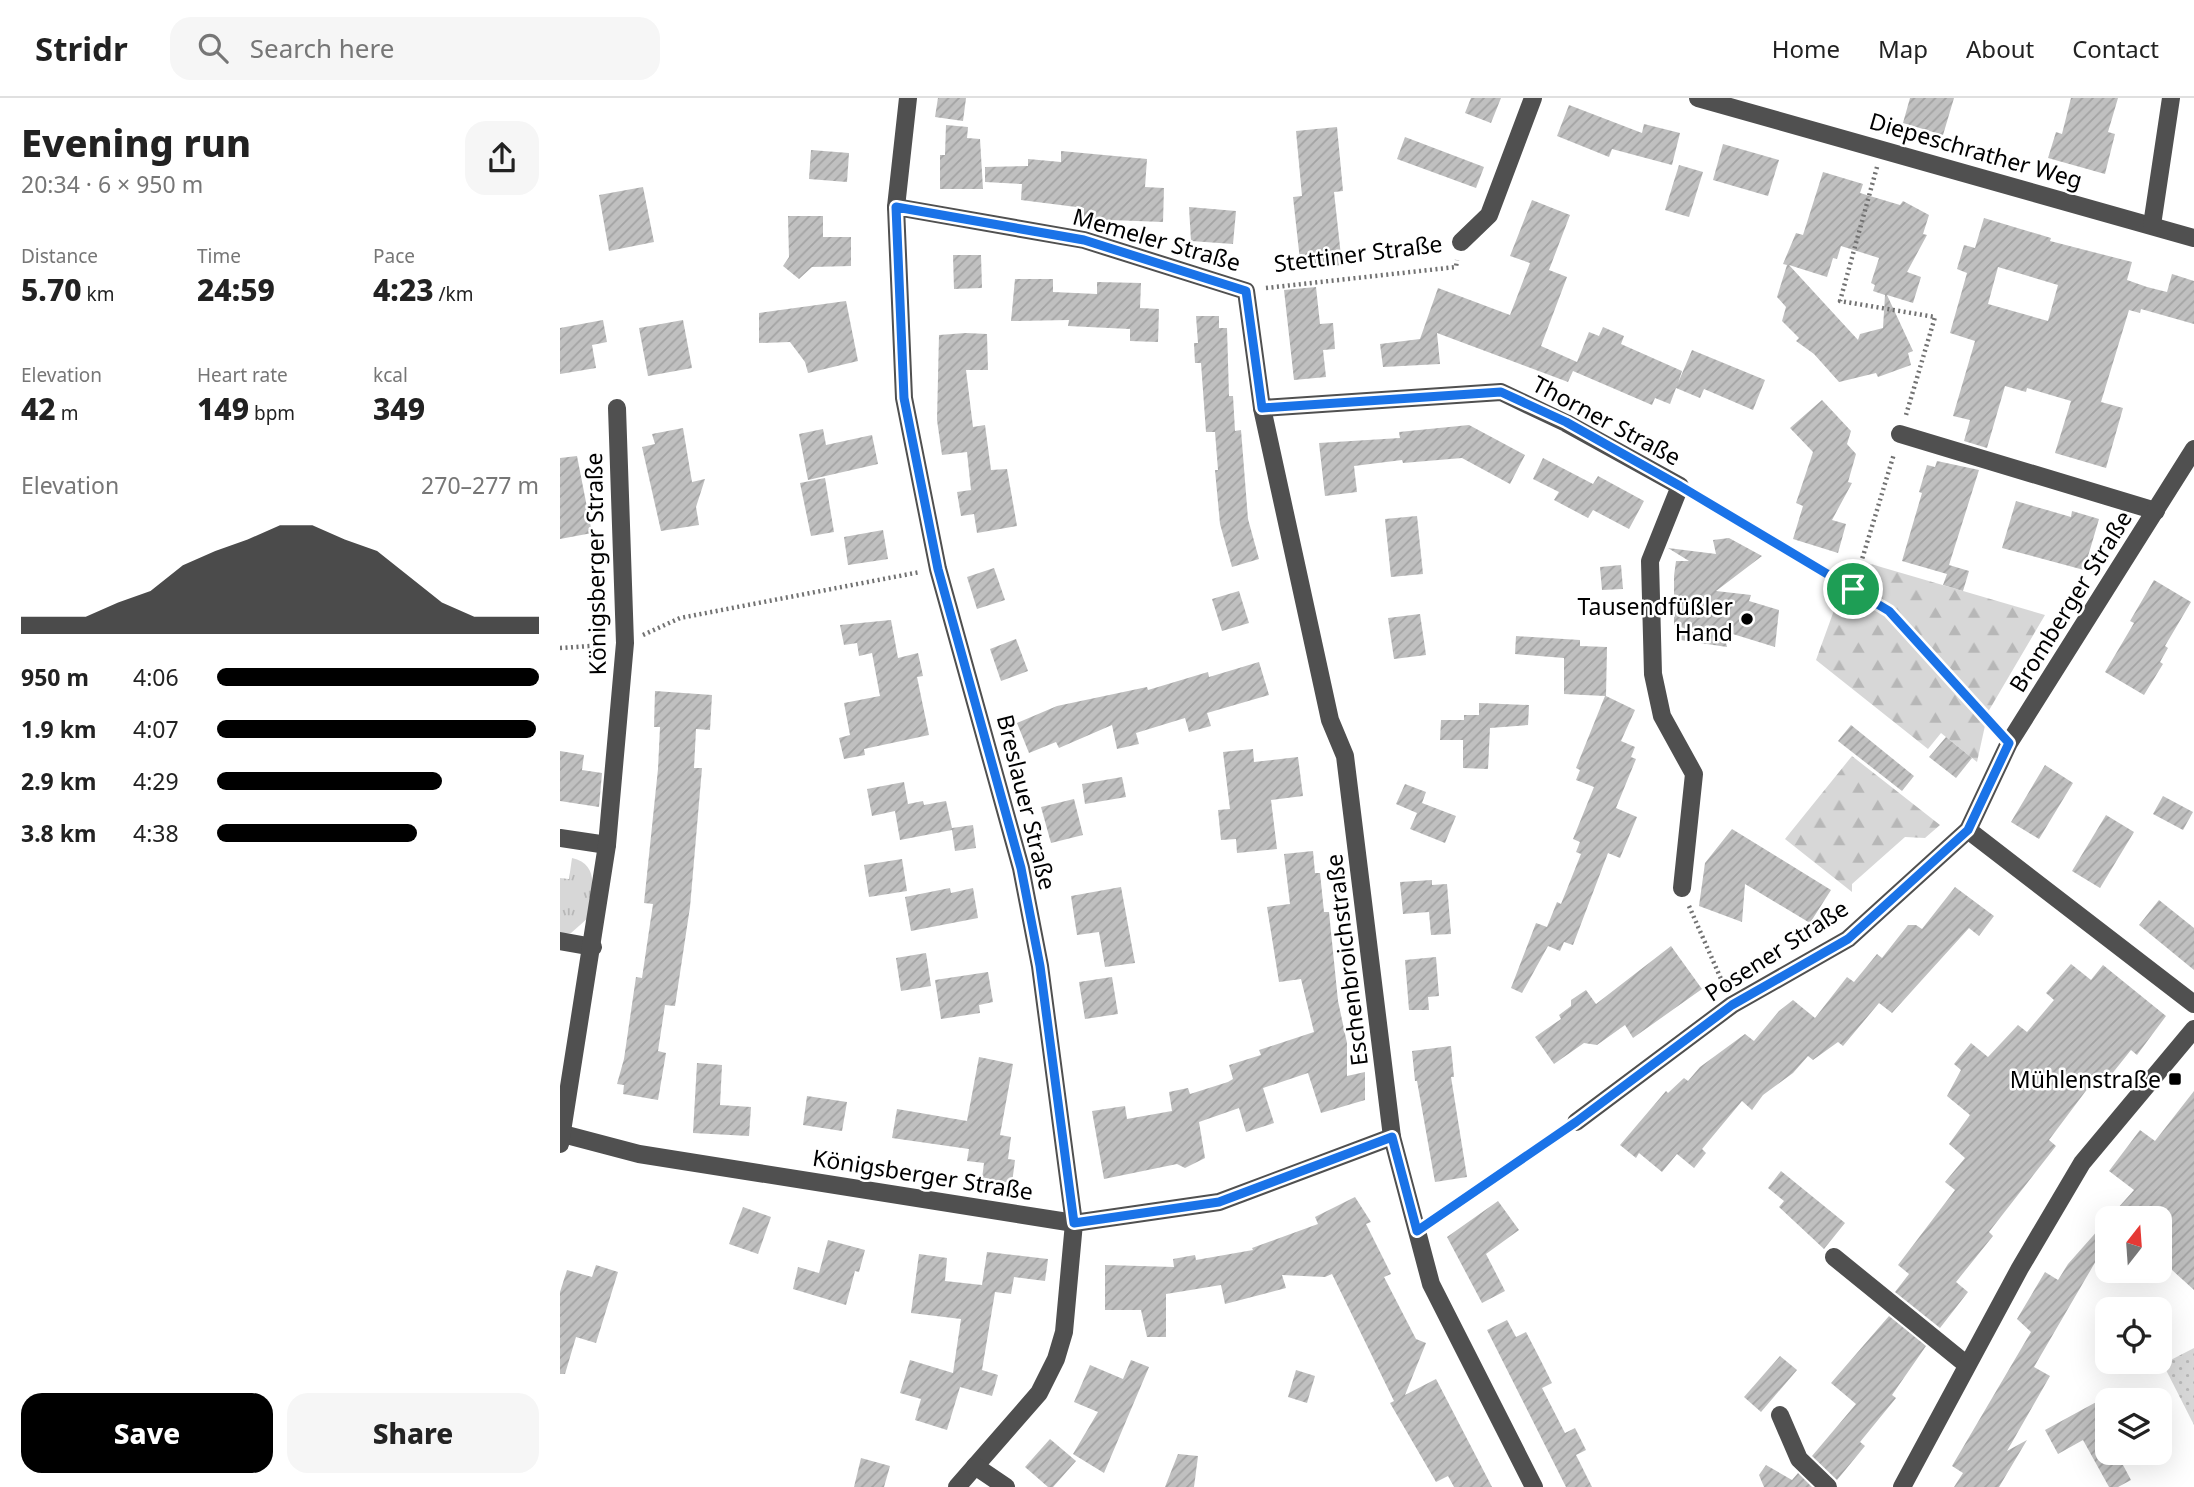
<!DOCTYPE html>
<meta charset="utf-8">
<style>
body{margin:0;font-family:"Noto Sans",sans-serif;background:#f6f6f6;color:#222;height:100vh;display:flex;flex-direction:column;font-size:26px;white-space:nowrap}
*{box-sizing:border-box;margin:0}
p{font-size:23px;color:#767676}
.icon{flex:none;width:38px;height:38px;fill:none;stroke:currentColor;stroke-width:2;stroke-linecap:round;stroke-linejoin:round}
.map{position:relative;flex:1;overflow:hidden}
.drawer{display:flex;flex-direction:column;background:#fff;width:560px}
.drawer>*{flex:none}
.needle{width:46px;rotate:17deg}
.tools{position:absolute;left:1535px;top:1108px;display:grid;gap:14px}
.tools a{display:grid;place-items:center;width:77px;height:77px;border-radius:14px;background:#fff;box-shadow:0 7px 28px #0002;font-size:35px}
.pin{position:absolute;display:grid;place-items:center;width:60px;height:60px;color:#fff;margin:-30px;border:4px solid #fff;border-radius:50%;box-shadow:0 2px 7px #0007}
.round{display:grid;place-items:center;flex:none;width:74px;height:74px;border-radius:21px;background:#f6f6f6}
.headline{display:flex;align-items:center;justify-content:space-between;height:119px;padding:0 21px}
h1{font-size:38px;font-weight:800;line-height:52px}
.stats{display:grid;grid-template-columns:repeat(3,1fr);gap:10px;height:119px;padding:7px 21px}
.stats div{display:grid;align-content:center}
.stats b{font-size:30px;font-weight:800}
.stats small{font-size:19px;font-weight:400}
.stats p{font-size:19px}
.chart{height:196px;padding:14px 21px}
.chart p{display:flex;justify-content:space-between}
.chart svg{width:100%;height:126px;margin-top:7px;fill:#000;opacity:.7}
.primary-button{display:flex;gap:14px;margin-top:auto;padding:14px 21px}
.primary-button a{flex:1;height:80px;border-radius:21px;background:#000;color:#fff;font-size:28px;font-weight:800;line-height:80px;text-align:center}
.primary-button a+a{background:#f6f6f6;color:#222}
ul{padding:0 21px;list-style:none;font-size:23px}
li{display:grid;grid-template-columns:112px 84px 1fr;align-items:center;height:52px}
li i{height:18px;border-radius:9px;background:#000}
header{display:flex;align-items:center;gap:42px;box-sizing:border-box;height:98px;padding:0 35px;background:#fff;border-bottom:2px solid #e0e0e0}
header strong{font-size:33px}
nav{display:flex;gap:38px;margin-inline-start:auto;font-size:24px}
.search{width:490px;height:63px;background:#f6f6f6;display:flex;align-items:center;gap:18px;box-sizing:border-box;padding:0 24px;border-radius:21px;color:#767676;font-size:26px}
main{display:flex;flex:1;min-height:0}
.map>svg:first-child{display:block}
.grass{fill:url(#grass-dots)}
.forest{fill:url(#forest-firs)}
.park{fill:url(#park-tufts)}
.building{fill:url(#building-hatch);fill-rule:evenodd}
.lines{fill:none;stroke-linecap:round;stroke-linejoin:round}
.path{stroke:#727272;stroke-width:4.5;stroke-dasharray:2 3.5;stroke-linecap:butt}
.minor{stroke:#505050;stroke-width:18}
.route-casing{stroke:#fff;stroke-width:14}
.route{stroke:#1a73e8;stroke-width:9}
.poi-dot{fill:#000;stroke:#fff;stroke-width:2.5}
.labels{text-anchor:middle;dominant-baseline:central;stroke-width:5;stroke-linejoin:round;paint-order:stroke}
.street-label{font-size:23px;fill:#000;stroke:#fff}
.poi-label{font-size:23px;fill:#000;stroke:#fff;text-anchor:end}
</style>
<header>
<strong>Stridr</strong>
<div class="search"><svg class="icon" aria-label="search" viewBox="0 0 24 24"><circle cx="10" cy="10" r="6"/><path d="M15 15l6 6"/></svg>Search here</div>
<nav><a>Home</a><a>Map</a><a>About</a><a>Contact</a></nav>
</header>
<main>
<section class="drawer">
<div class="headline"><div><h1>Evening run</h1><p>20:34 · 6 × 950 m</p></div><a class="round"><svg class="icon" aria-label="share" viewBox="0 0 24 24"><path d="M12 15V3M7 8l5-5 5 5M5 13v7h14v-7"/></svg></a></div>
<div class="stats">
<div><p>Distance</p><b>5.70<small> km</small></b></div>
<div><p>Time</p><b>24:59</b></div>
<div><p>Pace</p><b>4:23<small> /km</small></b></div>
</div>
<div class="stats">
<div><p>Elevation</p><b>42<small> m</small></b></div>
<div><p>Heart rate</p><b>149<small> bpm</small></b></div>
<div><p>kcal</p><b>349</b></div>
</div>
<div class="chart"><p><span>Elevation</span>270–277 m</p>
<svg viewBox="0 0 160 44" preserveAspectRatio="none"><path d="M0 44V38L10 38L20 38L30 33L40 29L50 20L60 15L70 11L80 6L90 6L100 11L110 15L120 24L130 33L140 38L150 38L160 38V44z"/></svg>
</div>
<ul>
<li><b>950 m</b>4:06<i style="width:100%"></i></li>
<li><b>1.9 km</b>4:07<i style="width:99%"></i></li>
<li><b>2.9 km</b>4:29<i style="width:70%"></i></li>
<li><b>3.8 km</b>4:38<i style="width:62%"></i></li>
</ul>
<div class="primary-button"><a>Save</a><a>Share</a></div>
</section>
<div class="map">
<svg width="1634" height="1389" viewBox="0 0 1634 1389">
<defs>
<pattern id="grass-dots" width="8" height="8" patternUnits="userSpaceOnUse" patternTransform="scale(1.75)"><rect width="8" height="8" fill="#d7d7d7"/><path d="M2 2h.1M6 6h.1" fill="none" stroke="#b7b7b7" stroke-width="1.8" stroke-linecap="round"/></pattern>
<pattern id="forest-firs" width="22" height="20" patternUnits="userSpaceOnUse" patternTransform="scale(1.75)"><rect width="22" height="20" fill="#d7d7d7"/><path d="M5 1l3.5 6h-7zM16 11l3.5 6h-7z" fill="#b7b7b7"/></pattern>
<pattern id="park-tufts" width="24" height="20" patternUnits="userSpaceOnUse" patternTransform="scale(1.75)"><rect width="24" height="20" fill="#d7d7d7"/><path d="M3 7l-1-3M5 7V3M7 7l1-3M15 17l-1-3M17 17v-4M19 17l1-3" fill="none" stroke="#b7b7b7"/></pattern>
<pattern id="building-hatch" width="6" height="6" patternUnits="userSpaceOnUse" patternTransform="scale(1.75)"><rect width="6" height="6" fill="#c0c0c0"/><path d="M-1 1l2-2M0 6l6-6M5 7l2-2" fill="none" stroke="#a3a3a3"/></pattern>
</defs>
<rect width="100%" height="100%" fill="#fff"/>
<path class="grass" d="M1634,1250v77l-31,-61z"/>
<g class="forest">
<path d="M1297,462l188,55 -57,97 -11,50 -36,-29 -13,16 -112,-89 29,-80 5,2z"/>
<path d="M1292,658l88,69 -15,13 -20,-1 -53,47v8l-67,-53z"/>
</g>
<path class="park" d="M12,760c30,7 19,36 16,60l-17,15 -11,1v-56l9,1z"/>
<g class="building">
<path d="M378,0h28l-3,23 -28,-4z"/>
<path d="M911,0h30l-10,25 -26,-10z"/>
<path d="M1350,0h44l-11,37 -40,-12z"/>
<path d="M1511,0h47l-10,34 7,2 -10,40 -57,-16 8,-26 6,2z"/>
<path d="M1009,7l73,28 2,-9 36,9 -8,32 -60,-16 -3,8 -52,-21z"/>
<path d="M386,27l22,2 -1,11 13,1 3,50h-43v-34h5z"/>
<path d="M777,29l6,64 -9,1 8,73 -41,4 -8,-72 9,-1 -6,-65z"/>
<path d="M845,39l79,30 -8,21 -79,-29z"/>
<path d="M1163,46l56,16 -11,36 -55,-16z"/>
<path d="M251,52l38,3 -2,29 -38,-3z"/>
<path d="M501,53l86,8 -2,28 19,1 -1,34 -79,-3v-11l-63,-8 1,-16 -37,-2v-15l43,-1v-7l33,3z"/>
<path d="M1119,67l24,7 -14,45 -24,-7z"/>
<path d="M1263,74l40,12 -3,9 40,12 3,-4 26,14 -6,19 4,1 -20,37 14,5 -8,26 -26,-8 26,56 -5,2 3,12 -33,12 -2,-4 -37,9 -25,-28 -18,-13 3,-3 -17,-17 4,-14 -9,-10 10,-32 -4,-1 13,-31 7,2zM1281,148l38,12 -8,25 4,2 -2,6 12,4 -2,33 -23,6 -2,6 -69,-75 38,12 6,-19 4,1z"/>
<path d="M83,89l11,55 -45,9 -10,-56z"/>
<path d="M972,102l38,15 -21,55 18,7 -26,69 36,16 12,-30 10,4 4,-9 21,9 -3,8 61,27 -4,12 14,-33 73,30 -12,30 -49,-21 -4,9 -24,-10 -6,16 -15,-6 -3,7 -79,-34 -5,11 -131,-49 3,31 -57,3 -3,-23 40,-5 18,-51 72,27 20,-52 -20,-7z"/>
<path d="M629,109l47,4 -3,33 -42,-3z"/>
<path d="M228,118h35v21h28v29l-39,1 -13,12 -16,-13 6,-9z"/>
<path d="M1424,120l67,20 -1,3 82,21 -5,18 20,7 20,5 5,-18 22,7v43l-53,-15 -1,4 -11,-3 -28,92 22,6 -17,60 -51,-15 16,-52 -44,-13 -1,4 -21,-6 -18,62 -23,-7 6,-21 -17,-4 22,-75 -25,-8 17,-60 -10,-4 7,-24 11,3zM1438,169l60,18 -10,36 -60,-17z"/>
<path d="M393,157h28l1,33 -28,1z"/>
<path d="M455,181h38v13l44,2v-12l44,1 -1,25 19,1 -1,33 -28,-1v-12l-62,-3 1,-6 -58,1z"/>
<path d="M756,189l4,37 13,-1 2,26 -12,1 3,27 -32,3 -10,-90z"/>
<path d="M286,203l12,60 -50,12 -3,-11 -15,-20 -31,1v-30z"/>
<path d="M636,218h23v12h8l2,68h4l2,35 6,-1 7,89 11,40 -27,8 -12,-43 -5,-54h3l-3,-38h-9l-5,-69h-6l-1,-20h4z"/>
<path d="M43,222l4,22 -15,3 4,23 -36,6v-46z"/>
<path d="M123,222l9,48 -44,8 -9,-48z"/>
<path d="M406,235l21,1 1,36h-22l7,57 12,-2 6,45 16,-1 10,57 -40,7 -3,-19 -13,2 -4,-24 14,-2 -4,-38 -25,3 -5,-35 2,-85z"/>
<path d="M1262,302l29,31 -4,13 9,10 -8,28 4,1 -20,37 14,4 -8,29 -45,-14 10,-33 -7,-3 17,-51 -23,-24z"/>
<path d="M909,327l56,30 -15,29 -48,-26 -59,5 -1,-3 -48,6 3,26 -32,4 -6,-53 81,-5 -1,-6z"/>
<path d="M123,330l9,54 13,-3 -9,28 3,18 -38,6 -19,-84 13,-3 -3,-10z"/>
<path d="M263,331l3,16 46,-10 6,29 -70,16 -9,-46z"/>
<path d="M17,358l15,77 -32,6v-81z"/>
<path d="M983,360l50,26 5,-8 46,25 -15,28 -36,-19 -5,8 -34,-18 5,-8 -26,-13z"/>
<path d="M1377,363l42,9 -30,95 20,6 -6,20 -20,-6 4,-11 -45,-13 20,-68 -3,-1 8,-27 8,2z"/>
<path d="M265,380l9,54 -23,4 -11,-53z"/>
<path d="M1456,403l55,16 1,-6 27,8 -15,51 -82,-22z"/>
<path d="M857,418l6,58 -32,3 -6,-58z"/>
<path d="M323,432l5,29 -40,6 -4,-28z"/>
<path d="M1169,440l33,18 -46,35 35,4 -2,6 30,9 -4,37 -52,-16 4,16 -47,-7 4,-12 -10,-3v-49l2,-15h13l-21,-13 48,6 -3,-14z"/>
<path d="M1061,467l2,24 -21,1 -2,-23z"/>
<path d="M434,470l11,32 -28,9 -10,-32z"/>
<path d="M1594,482l37,22 -26,44 3,2 -8,14 3,2 -19,31 -39,-23 29,-49 -4,-2z"/>
<path d="M679,493l10,32 -27,8 -10,-32z"/>
<path d="M860,516l6,41 -32,4 -6,-41z"/>
<path d="M331,522l7,38 20,-5 5,23 -6,1 12,58 -65,14 1,6 -21,4 -5,-21 11,-3 -6,-32 36,-7 -8,-43 -13,3 -2,-13 -13,2 -4,-20z"/>
<path d="M956,538l64,4v6l27,1 -1,49 29,14 -14,31 14,6 -4,10 5,2 -20,49 21,9 -17,41 -12,-5 -35,92 -9,-3 -4,9 -12,-5 -26,47 -11,-5 25,-65 11,4 10,-25 4,2 20,-50 -5,-2 4,-10 -7,-3 21,-52 -18,-7 4,-10 -4,-2 29,-72 -41,-2v-36l-49,-4z"/>
<path d="M456,541l12,32 -27,10 -11,-32z"/>
<path d="M699,564l10,33 -62,18 4,13 -22,6 -4,-14 -49,15 3,11 -22,5 -5,-24 -53,23 -3,-6 -27,11 -12,-30 40,-17 90,-19 1,3 60,-18 1,5z"/>
<path d="M95,593l57,4 -2,35 -14,-1 -2,39h8l-12,139 -15,99 -10,-1 -7,46 8,2 -8,47 -35,-6 1,-9 -7,-1 7,-25 12,-82 6,1 11,-74 -9,-1 14,-134 2,-42h-6z"/>
<path d="M919,605l50,2 -1,20 -38,3 -2,41 -25,-1v-28h-23l1,-20h23v-5h15z"/>
<path d="M1291,627l63,51 -12,15 -64,-50z"/>
<path d="M1386,639l26,21 -16,20 -27,-21z"/>
<path d="M693,651l1,13 44,-5 5,39 -32,4 6,49 -40,4 -1,-14 -15,1 -3,-30 12,-1 -7,-57z"/>
<path d="M0,653l24,4 -2,15 20,3 -3,34 -39,-6z"/>
<path d="M1485,667l28,18 -34,56 -28,-17z"/>
<path d="M562,679l4,20 -41,7 -3,-20z"/>
<path d="M344,684l4,22 15,-3 1,4 22,-4 6,27 21,-3 3,23 -21,3 -3,-21 -52,10 -5,-29 -23,5 -5,-27z"/>
<path d="M845,686l21,8 -4,11 34,13 -11,27 -35,-14 7,-16 -21,-9z"/>
<path d="M1603,698l30,16 -10,18 -30,-16z"/>
<path d="M514,701l9,36 -32,8 -10,-36z"/>
<path d="M1546,717l28,17 -34,56 -28,-17z"/>
<path d="M1172,731l99,61 -21,33 -65,-39 -3,38 -43,-16 6,-43z"/>
<path d="M753,753l2,22h5l4,39h5l9,89 9,42v33l18,-4v28l-44,13 -13,-40 -45,15 11,35 -28,9 -7,-24 -40,14 6,36 -20,10 -8,-4 -73,15 -12,-68 33,-5 2,13 45,-8 -3,-19 19,-4 2,6 38,-12 5,-3 -4,-14 32,-10 -2,-5 55,-18 -13,-53 -22,3 -12,-75 23,-3 -6,-50z"/>
<path d="M342,761l5,32 -38,6 -5,-32z"/>
<path d="M872,782v5l15,-1 4,50 -20,1 -2,-23 -26,2 -3,-32z"/>
<path d="M561,789l14,76 -30,4 -6,-35 -22,3 -6,-39z"/>
<path d="M1395,789l39,29 -15,20 -10,-8 -77,85 -13,-10 -36,43 -5,-4 -25,18 -5,-4 -15,17 -30,22 -11,15 -10,-9 -40,48 4,4 -12,15 -17,-14 -15,18 -23,-19 -3,5 -16,-13 46,-54 2,2 16,-15 4,3 12,-14 45,-33 9,7 25,-30 14,-11 22,18 32,-41 7,5 23,-28 5,4 26,-33h8l6,4z"/>
<path d="M390,790l1,5 22,-5 5,30 -67,13 -6,-34z"/>
<path d="M1599,802l35,28v42l-55,-45z"/>
<path d="M1111,848l31,43 -69,49 -8,-13 -28,20 -13,-2 -30,21 -19,-27 26,-18 -2,-4 12,-9v-6l15,-10 10,14z"/>
<path d="M366,855l5,33 -30,5 -5,-33z"/>
<path d="M876,859l3,39 -11,1 1,13h-20l-4,-50z"/>
<path d="M1511,866l20,16 12,-15 63,51 -29,39 -6,-5 -20,25 -3,-2 -10,11 -4,-4 -45,60 7,6 -67,86 4,4 -37,46 12,10 -28,36 -45,-36 14,-18 -11,-9 57,-75 -10,-8 20,-24 -16,-14 21,-29 -23,-19 14,-26 -7,-6 17,-21 17,14 30,-32 9,7 27,-32 -8,-7z"/>
<path d="M428,874l5,30 -14,3 1,8 -39,6 -6,-39z"/>
<path d="M552,879l6,37 -33,5 -6,-37z"/>
<path d="M891,948l3,31h-3l16,100 -32,5 -18,-101h-2l-3,-30z"/>
<path d="M419,959l34,7 -13,71 11,2 -3,22 7,1 -3,23 -30,-4 2,-16 -17,-2 2,-12 -77,-11 5,-29 70,12z"/>
<path d="M137,965l25,2 -2,40 31,2 -2,29 -56,-3z"/>
<path d="M1634,993v199l-34,-31v-41h-51l25,-28 -25,-19 31,-41 15,11z"/>
<path d="M247,998l40,6 -5,29 -39,-6z"/>
<path d="M1221,1073l64,52 -21,26 -45,-42 5,-6 -16,-13z"/>
<path d="M795,1099l16,25 -5,2 25,50 -7,3 32,62 10,4 -21,52 31,-16 56,108h-38l-6,-11 -12,6 -46,-79 4,-2 -62,-127 -7,3 -43,-2 4,13 -61,16 -4,-19 -55,9v43h-19l-6,-27h-36v-45l69,2 -1,-8 22,-4 1,5 57,-10 -1,-2 66,-24 -3,-7z"/>
<path d="M938,1103l21,29 -33,24 19,37 -23,12 -35,-66z"/>
<path d="M183,1109l28,10 -13,37 -29,-10z"/>
<path d="M1547,1122v22l-73,125 16,9 -43,75 20,-11 -28,47h-45l9,-14 -11,-7 79,-134 -14,-13 28,-47 13,8 10,-16z"/>
<path d="M268,1142l37,10 -6,22 -4,-1 -9,34 -53,-16 5,-22 21,6z"/>
<path d="M427,1154l61,7 -3,22 -31,-4 -3,17 -16,-2 -13,78 16,5 -6,21 -32,-9 -13,43 -32,-10 6,-21 -21,-6 10,-33 43,13 8,-54 -50,-6 8,-59 28,4 -2,23 37,4z"/>
<path d="M36,1167l22,7 -22,71 -20,-6 -11,37h-5v-82l7,-22 25,7z"/>
<path d="M1329,1218l37,30 -34,49 4,3 -36,44 5,4 -28,34 -25,-24 44,-52 -25,-21z"/>
<path d="M947,1222l9,17 10,-5 15,29 11,22 -10,5 23,45 10,-5 11,22 -10,5 16,32h-26l-79,-157z"/>
<path d="M1220,1258l17,14 -36,42 -17,-15z"/>
<path d="M571,1262l18,7 -45,106 -31,-19 25,-42 -24,-10 16,-37 33,14z"/>
<path d="M736,1272l19,6 -8,27 -19,-6z"/>
<path d="M1540,1302l7,14v38h9l15,28 -13,7h-9l-26,-47 -25,14 -13,-24z"/>
<path d="M490,1341l26,22 -23,26h-5l-23,-20z"/>
<path d="M618,1356l20,2 -4,31h-29z"/>
<path d="M301,1360l29,8 -6,21h-30z"/>
<path d="M1206,1367l26,15 6,-7 14,14h-48l-5,-12z"/>
</g>
<g class="lines">
<g class="path">
<path d="M1317,69l-37,134 95,16 -29,98"/>
<path d="M706,190l190,-21 1,-7"/>
<path d="M1136,398l157,93 41,-135"/>
<path d="M1293,491l36,22 105,116"/>
<path d="M83,537l37,-17 240,-46"/>
<path d="M0,550l45,-3"/>
<path d="M1129,808l36,82"/>
<path d="M875,1121l126,-86"/>
</g>
<g class="minor">
<path d="M348,0l-12,109 8,191 34,171 83,299 19,98 34,257 -10,109 -8,27 -17,34 -82,94"/>
<path d="M1138,0l496,140"/>
<path d="M336,109l188,33 162,51 16,117 68,312 15,36 47,381 39,147 103,203"/>
<path d="M1592,127l19,-127"/>
<path d="M901,144l28,-27 44,-117"/>
<path d="M702,310l239,-16 65,31 114,63 -30,75 3,113 9,42 32,58 -12,114"/>
<path d="M1340,336l256,77"/>
<path d="M1408,732l226,174"/>
<path d="M0,740l47,7"/>
<path d="M0,843l33,6"/>
<path d="M1016,1024l156,-117 116,-66 120,-109 41,-87 185,-294"/>
<path d="M3,1036l76,20 435,69 145,-21 173,-65"/>
<path d="M0,1046l47,-299 18,-202 -8,-235"/>
<path d="M1274,1159l133,108"/>
<path d="M1220,1317l19,44 29,28"/>
<path d="M415,1368l31,21"/>
<path d="M1342,1389l118,-219 62,-105 112,-134"/>
</g>
</g>
<g class="lines">
<g class="route-casing">
<path id="route" d="M336,109l188,33 162,51 16,117 239,-16 65,30 114,64 209,125 120,132 -41,87 -120,109 -116,66 -156,117 -159,109 -25,-94 -173,65 -145,21 -34,-257 -19,-98 -83,-299 -34,-171z"/>
</g>
<use href="#route" class="route"/>
</g>
<g class="poi-dot">
<circle cx="1187" cy="521" r="7"/>
<rect x="1608" y="974" width="14" height="14" rx="3.5"/>
</g>
<g class="labels">
<g class="street-label">
<text transform="translate(1416 52) rotate(16)">Diepeschrather Weg</text>
<text transform="translate(597 141) rotate(16)">Memeler Straße</text>
<text transform="translate(798 155) rotate(-7)">Stettiner Straße</text>
<text transform="translate(1047 322) rotate(28)">Thorner Straße</text>
<text transform="translate(35 466) rotate(-91)">Königsberger Straße</text>
<text transform="translate(1510 503) rotate(-58)">Bromberger Straße</text>
<text transform="translate(467 704) rotate(76)">Breslauer Straße</text>
<text transform="translate(1216 852) rotate(-33)">Posener Straße</text>
<text transform="translate(786 862) rotate(-97)">Eschenbroichstraße</text>
<text transform="translate(363 1076) rotate(9)">Königsberger Straße</text>
</g>
<g class="poi-label">
<text x="1173" y="508">Tausendfüßler<tspan x="1173" dy="26">Hand</tspan></text>
<text x="1601" y="981">Mühlenstraße</text>
</g>
</g>
</svg>
<div class="tools">
<a><svg class="needle" viewBox="-14 -14 28 28"><path d="M0-13l5 13h-10z" fill="#e53935"/><path d="M0 13l5-13h-10z" fill="#767676"/></svg></a>
<a><svg class="icon" aria-label="locate" viewBox="0 0 24 24"><circle cx="12" cy="12" r="6"/><path d="M12 2v4M12 18v4M2 12h4M18 12h4"/></svg></a>
<a><svg class="icon" aria-label="layers" viewBox="0 0 24 24"><path d="M12 4l9 5-9 5-9-5zM3 14l9 5 9-5"/></svg></a>
</div>
<div class="pin" style="left:1293px;top:491px;background:#1e9e55"><svg class="icon" aria-label="arrive" viewBox="0 0 24 24"><path d="M6 21V4h12l-3 4 3 4H6"/></svg></div>
</div>
</main>
